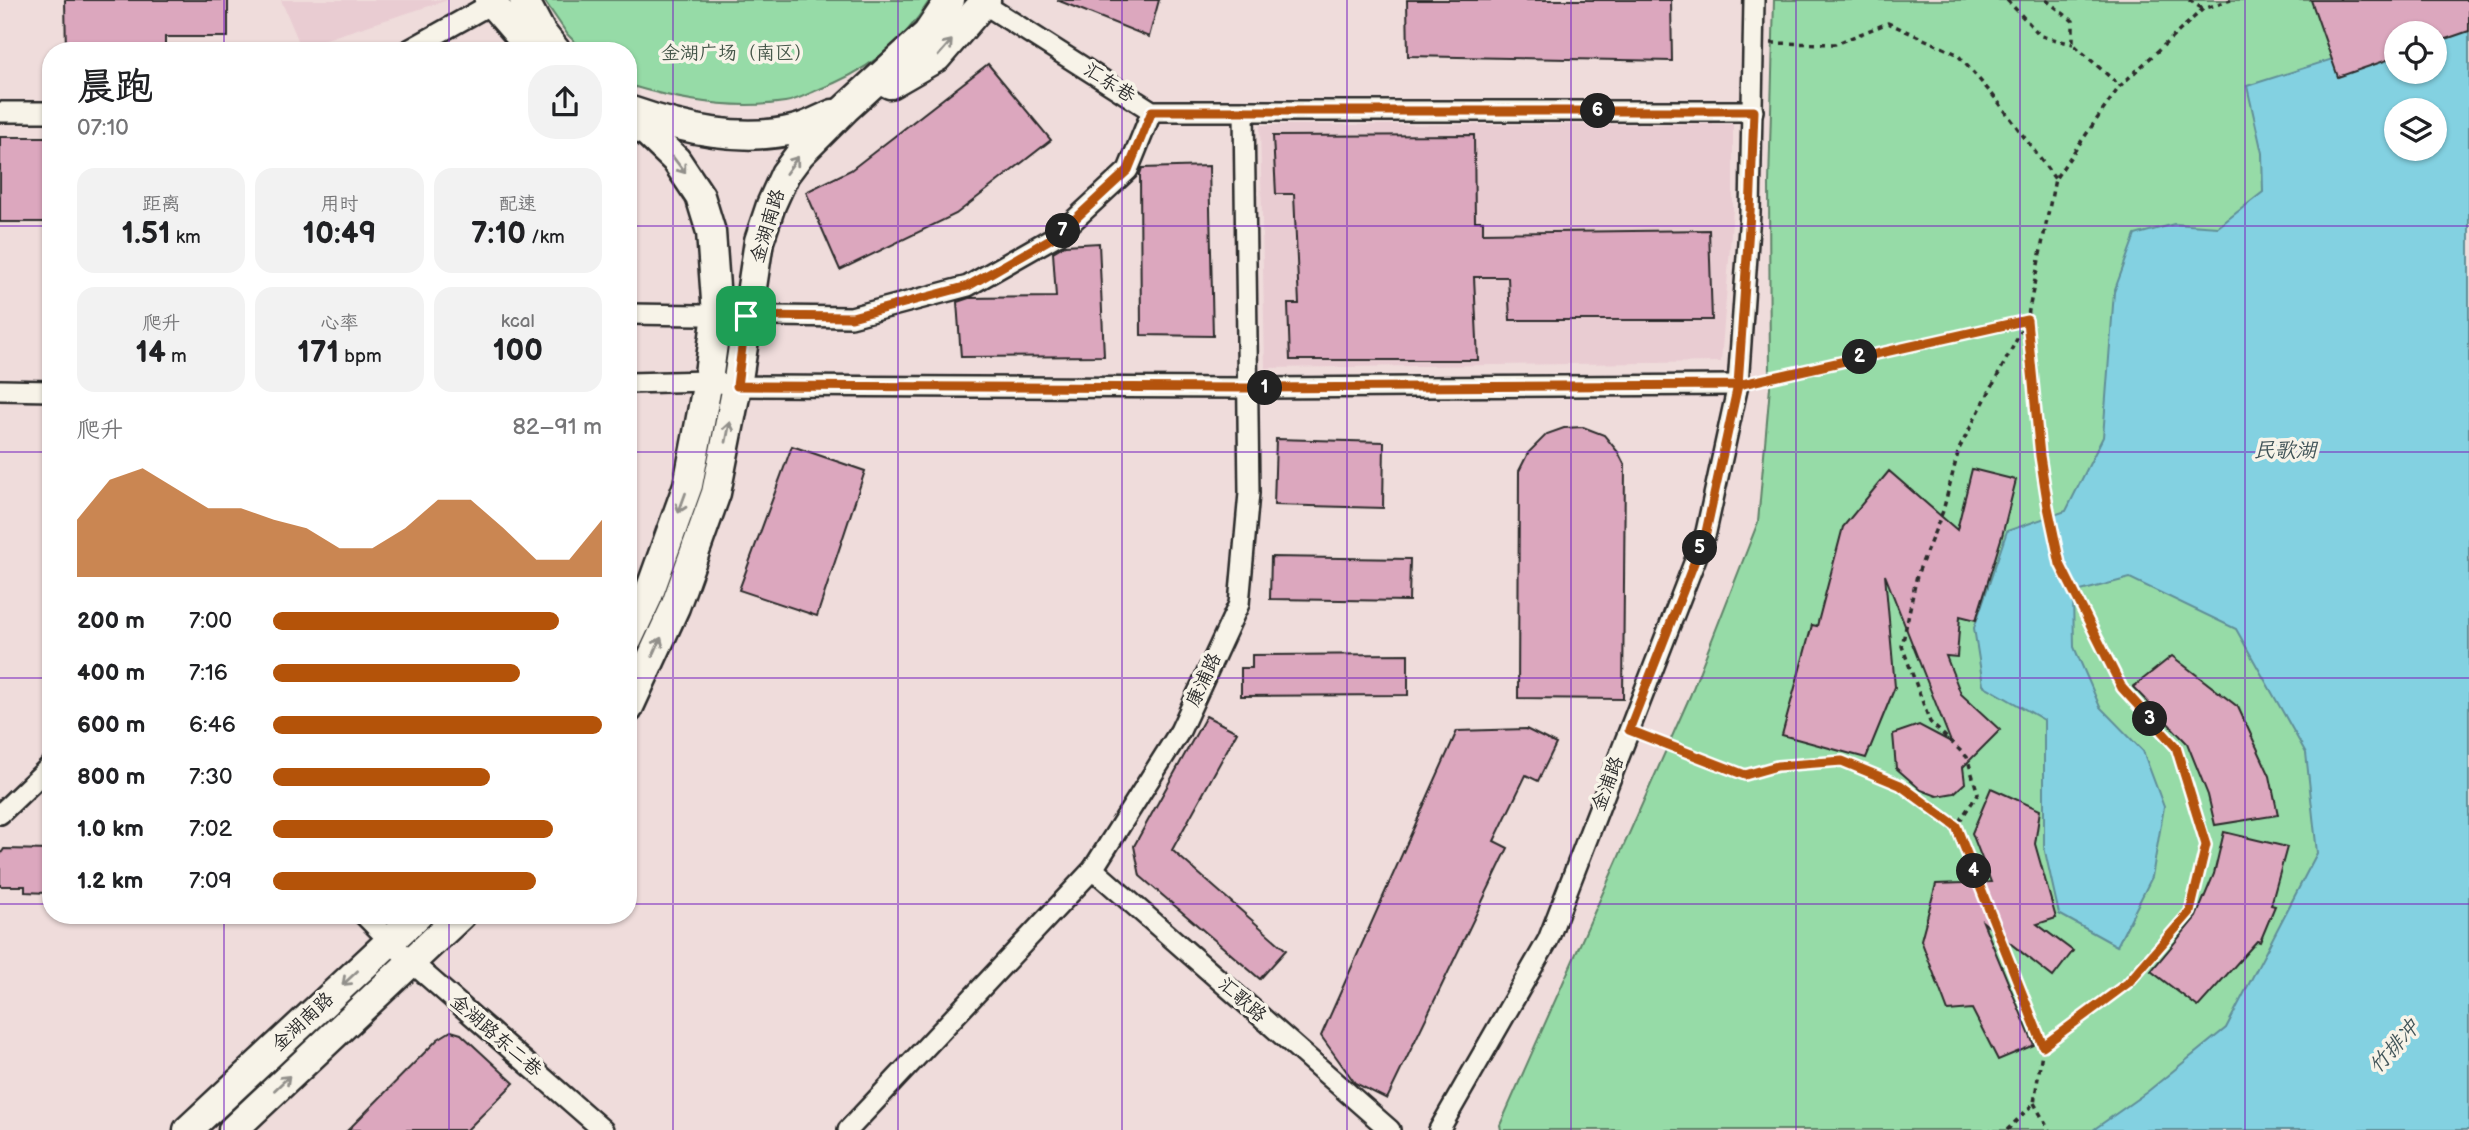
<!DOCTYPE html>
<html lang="zh">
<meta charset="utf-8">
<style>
body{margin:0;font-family:"Balsamiq Sans","LXGW WenKai TC",sans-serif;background:#f2f2f2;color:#202124;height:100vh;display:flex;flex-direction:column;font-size:26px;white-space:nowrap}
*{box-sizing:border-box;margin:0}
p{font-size:23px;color:#757577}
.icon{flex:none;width:38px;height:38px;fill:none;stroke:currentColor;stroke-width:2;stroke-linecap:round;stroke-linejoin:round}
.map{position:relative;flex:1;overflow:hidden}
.panel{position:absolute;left:42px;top:42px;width:595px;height:882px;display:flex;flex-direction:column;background:#fff;border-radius:28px;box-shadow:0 2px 5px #0004}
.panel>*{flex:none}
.controls{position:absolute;left:2384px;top:21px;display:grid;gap:14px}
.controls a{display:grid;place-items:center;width:63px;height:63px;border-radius:50%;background:#fff;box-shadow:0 2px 5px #0004;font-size:35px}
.pin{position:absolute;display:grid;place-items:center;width:60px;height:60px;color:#fff;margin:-30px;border-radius:14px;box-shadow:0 4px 10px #0006}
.km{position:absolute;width:35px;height:35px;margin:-18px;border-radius:50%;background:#222;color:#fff;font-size:19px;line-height:35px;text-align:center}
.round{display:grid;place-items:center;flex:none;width:74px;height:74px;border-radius:28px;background:#f2f2f2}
.overview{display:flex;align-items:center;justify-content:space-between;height:119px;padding:0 35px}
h1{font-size:38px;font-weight:700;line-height:52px}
.figures{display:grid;grid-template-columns:repeat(3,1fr);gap:10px;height:119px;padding:7px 35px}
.figures div{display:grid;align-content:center;border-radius:18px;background:#f2f2f2;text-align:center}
.figures b{font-size:30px;font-weight:700}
.figures small{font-size:19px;font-weight:400}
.figures p{font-size:19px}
.chart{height:196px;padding:14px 35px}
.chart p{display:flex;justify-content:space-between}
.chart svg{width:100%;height:126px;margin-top:7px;fill:#b45309;opacity:.7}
ul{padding:0 35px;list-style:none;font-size:23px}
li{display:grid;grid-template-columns:112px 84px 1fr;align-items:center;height:52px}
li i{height:18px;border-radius:9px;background:#b45309}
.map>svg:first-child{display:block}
.built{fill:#e9ccd2}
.green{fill:#96dba7;stroke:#608369;stroke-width:2;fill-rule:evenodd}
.water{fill:#83d1e1;stroke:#608f98;stroke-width:2;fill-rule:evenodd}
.building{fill:#dca7be;stroke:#2b2b2b;stroke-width:2}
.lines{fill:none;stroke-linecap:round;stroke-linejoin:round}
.minor-casing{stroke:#2b2b2b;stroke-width:24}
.secondary-casing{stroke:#2b2b2b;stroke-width:33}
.path{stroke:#2b2b2b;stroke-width:3.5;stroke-dasharray:5 5;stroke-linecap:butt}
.minor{stroke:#f7f3e8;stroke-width:19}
.secondary{stroke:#f7f3e8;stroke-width:28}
.oneway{stroke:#918f8a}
.route-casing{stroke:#fff;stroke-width:14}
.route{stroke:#b45309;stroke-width:9}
.grid{fill:none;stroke:#7b2cbf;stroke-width:2;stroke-opacity:0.55}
.labels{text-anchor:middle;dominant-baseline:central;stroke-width:7;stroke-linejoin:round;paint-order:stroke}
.park-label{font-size:19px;fill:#46574a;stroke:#f7f3e8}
.street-label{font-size:19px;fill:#2b2b2b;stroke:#f7f3e8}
.water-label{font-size:21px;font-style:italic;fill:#415458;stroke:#f7f3e8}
</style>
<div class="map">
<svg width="2469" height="1130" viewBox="0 0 2469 1130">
<rect width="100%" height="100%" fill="#efdcdb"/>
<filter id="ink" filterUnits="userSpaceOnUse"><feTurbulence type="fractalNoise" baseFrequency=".0143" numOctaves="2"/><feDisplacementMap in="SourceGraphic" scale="14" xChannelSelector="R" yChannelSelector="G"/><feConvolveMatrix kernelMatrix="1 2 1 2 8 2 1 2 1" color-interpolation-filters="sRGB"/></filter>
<g filter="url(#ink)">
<g class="built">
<path d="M281,0h167l-147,47z"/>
<path d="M1733,124v85l-12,153 -456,6 -5,-243z"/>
</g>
<g class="green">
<path d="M544,0h386c-29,46 -64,72 -115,91 -9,4 -20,10 -30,11 -51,8 -103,-1 -153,-16l-4,-2v-33h-44l-16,-16z"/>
<path d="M1774,0h695v1130h-968l-1,-5 190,-429 68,-174 12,-135 -1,-203zM2396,33h38v39h-38zM2396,110h38v39h-38z"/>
</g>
<path class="water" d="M2469,16v1114h-376l54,-38 79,-64 91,-175 -11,-100 -70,-124 -106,-51 -57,15 1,54 26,60 43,44 21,56 -12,70 -35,69 -58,-32 -15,-67v-127l-61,-35 -9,-57 33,-97 59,-20 37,-74 11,-145 21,-57 39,-11 44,3 45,-35 -1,-39 -15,-67 149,-47v33h38v-39h-19zM2396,110h38v39h-38z"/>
<g class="building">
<path d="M65,0h163v37h-63v14h-99z"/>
<path d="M1057,0h102l-10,37z"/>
<path d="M1407,0h264l1,61 -264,-5z"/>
<path d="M2311,0h158v31l-35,12v-10h-38v24l-58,20z"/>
<path d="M988,64l63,76 -95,74 -116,56 -34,-78 45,-22z"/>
<path d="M1474,135l1,86h8v12l226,-3 3,90h-202l-2,-43h-34l4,83h-188l-2,-56h11l-5,-110h-18l-3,-58z"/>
<rect x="0" y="137" width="51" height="85"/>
<path d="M1209,166l4,170 -72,-1 -1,-161 2,-6z"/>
<path d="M1099,243l5,113 -143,1 -4,-55 12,-4 87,-1 -3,-45 12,-7z"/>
<path d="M1583,427l21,8 14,17 7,14 -2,233 -105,-1 1,-227 9,-18 19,-19 17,-6z"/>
<path d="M1276,439l108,3 -1,66 -109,-3z"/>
<path d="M792,446l73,25 -48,145 -78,-26z"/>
<path d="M1972,469l44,11 -14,56 -26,84 -16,-4 -3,41 -11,-1 15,38 39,36 -37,37 2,16 -11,10 -17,3 -16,-6 -25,-22 -3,-34 26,-9 32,17 -66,-167 10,112 -29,71 -84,-23 30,-110 5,1 26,-99 46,-56 68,59z"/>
<path d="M1271,557l139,2 -1,42 -139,-2z"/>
<path d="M1408,654v41l-167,1v-28h11v-13z"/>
<path d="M2172,656l66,51 32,69 8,39 -63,10 -7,-30 -21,-52 -54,-56z"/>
<path d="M1206,716l31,16 -65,118 114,100 -26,29 -120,-103 -6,-30z"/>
<path d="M1526,729l30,15 -18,37 -12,-6 -32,66 14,7 -121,251 -32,-16 -34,-47 136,-305z"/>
<path d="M1991,788l49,22 -5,34 21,74 -19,6 36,27 -20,26 -70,-55 51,123 -36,15 -26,-51 -24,2 -27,-71 15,-56 55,-2 -19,-49z"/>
<path d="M2224,832l63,15 -16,58 4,1 -15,36 -3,-1 -59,66 -47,-36 45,-54 18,-43z"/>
<path d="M4,849l47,1v39l-4,-1v5l-22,-1v-6h-25v-31z"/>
<path d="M451,1031l10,3 53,49 -47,47h-119l90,-91z"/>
</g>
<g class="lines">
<g class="minor-casing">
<g id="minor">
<path d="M984,4l168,107h601"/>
<path d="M407,51l84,-47"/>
<path d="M0,112h51"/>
<path d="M628,314l223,3 117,-31 91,-52 69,-64 24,-59"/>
<path d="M628,383l80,-2 29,5 510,2 491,-3"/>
<path d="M0,390l51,1"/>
<path d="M0,814l51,-49"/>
<path d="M1093,869l297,261"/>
<path d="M364,915l46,46 193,169"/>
<path d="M848,1130l245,-261 87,-138 59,-127 10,-111 -5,-382"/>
<path d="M1439,1130l109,-190 158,-408 32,-147 12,-172 4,-213"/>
</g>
</g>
<g class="secondary-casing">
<g id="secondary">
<path d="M489,0l44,51"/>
<path d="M524,0l17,32 15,19"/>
<path d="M890,84l47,-27 49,-57"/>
<path d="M631,111c52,18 112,32 166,18 12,-3 24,-10 36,-15"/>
<path d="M628,120l20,13 28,27 24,36 11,36 6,82 -9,67 -20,104 -40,111 -20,43"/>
<path d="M628,709l47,-102 41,-114 21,-107 22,-145 12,-36 14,-31 15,-20 45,-45 82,-75 23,-34"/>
<path d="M188,1130l230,-215"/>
<path d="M233,1130l228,-215"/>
</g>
</g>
<g class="path">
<path d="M2007,0l34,36 32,8"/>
<path d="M2046,0l27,21v23l47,42"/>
<path d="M2189,0l14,9"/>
<path d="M1771,43l64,1 53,-21 69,31 40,46 58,79"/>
<path d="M2027,320l-68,129 -16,62 -26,64 -15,71 28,76 37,35 11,37 -22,32 87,220 85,-63 62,-71 16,-67 -30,-98 -54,-59 -62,-124 -12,-57 -8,-51 -13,-136 28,-141 65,-93 83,-77 28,-9"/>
<path d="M1756,381l271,-61"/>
<path d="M1646,736l99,39 32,-9 65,-5 58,23 56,42"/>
<path d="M2034,1103l15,27"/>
<path d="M2007,1130l27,-27 9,-57"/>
</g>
<use href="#minor" class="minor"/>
<use href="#secondary" class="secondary"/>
</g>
<defs><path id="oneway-shaft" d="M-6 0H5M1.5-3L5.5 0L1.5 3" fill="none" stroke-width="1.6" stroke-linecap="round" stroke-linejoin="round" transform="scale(1.75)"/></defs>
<g class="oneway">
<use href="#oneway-shaft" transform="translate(945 48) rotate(-49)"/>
<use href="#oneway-shaft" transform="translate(679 165) rotate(53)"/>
<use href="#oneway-shaft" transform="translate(792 165) rotate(-54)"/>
<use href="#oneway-shaft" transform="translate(728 432) rotate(-79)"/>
<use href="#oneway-shaft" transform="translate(682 503) rotate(110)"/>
<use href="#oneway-shaft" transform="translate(657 647) rotate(-66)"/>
<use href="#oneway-shaft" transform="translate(350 978) rotate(137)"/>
<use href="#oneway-shaft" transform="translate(282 1083) rotate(-44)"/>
</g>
</g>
<g class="lines" filter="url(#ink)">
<g class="route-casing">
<path id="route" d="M746,316l-9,70 510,2 491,-3 289,-65 13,136 8,51 12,57 62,124 54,59 30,98 -16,67 -62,71 -85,63 -87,-220 -56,-41 -58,-24 -65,5 -32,9 -116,-45 77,-198 32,-147 12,-172 4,-102h-602l-24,59 -69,64 -91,52 -116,31 -106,-1"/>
</g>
<use href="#route" class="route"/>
</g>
<path class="grid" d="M224,0v51M449,0v51M673,0v1130M898,0v1130M1122,0v1130M1347,0v1130M1571,0v1130M1796,0v1130M2020,0v1130M2245,0v1130M0,226h51M628,226h1841M0,452h51M628,452h1841M0,678h51M628,678h1841M0,904h51M628,904h1841M224,915v215M449,915v215"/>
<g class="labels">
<g class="park-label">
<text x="737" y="53">金湖广场（南区）</text>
</g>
<g class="street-label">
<text transform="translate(1109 83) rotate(32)">汇东巷</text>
<text transform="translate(768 226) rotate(-73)">金湖南路</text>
<text transform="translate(1204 680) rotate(-65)">康浦路</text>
<text transform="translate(1608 784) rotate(-69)">金浦路</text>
<text transform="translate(1242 1000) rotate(41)">汇歌路</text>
<text transform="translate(303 1022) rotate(-43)">金湖南路</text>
<text transform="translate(496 1036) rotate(41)">金湖路东二巷</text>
</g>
<g class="water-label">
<text x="2285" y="450">民歌湖</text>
<text transform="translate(2394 1047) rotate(-48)">竹排冲</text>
</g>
</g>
</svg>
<div class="controls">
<a><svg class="icon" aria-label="locate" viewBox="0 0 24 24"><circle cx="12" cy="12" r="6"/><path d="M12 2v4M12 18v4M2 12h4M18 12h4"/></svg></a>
<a><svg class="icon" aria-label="layers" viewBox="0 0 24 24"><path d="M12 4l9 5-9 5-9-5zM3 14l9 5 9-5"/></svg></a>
</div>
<div class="pin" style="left:746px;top:316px;background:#1e9e55"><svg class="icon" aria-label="arrive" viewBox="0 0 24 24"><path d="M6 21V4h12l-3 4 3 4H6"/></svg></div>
<b class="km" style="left:1265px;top:388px">1</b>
<b class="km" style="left:1860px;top:357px">2</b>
<b class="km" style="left:2150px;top:719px">3</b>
<b class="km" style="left:1974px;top:871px">4</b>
<b class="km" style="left:1700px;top:548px">5</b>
<b class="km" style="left:1598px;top:111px">6</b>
<b class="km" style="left:1063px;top:231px">7</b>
<section class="panel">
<div class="overview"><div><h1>晨跑</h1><p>07:10</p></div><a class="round"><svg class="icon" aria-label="share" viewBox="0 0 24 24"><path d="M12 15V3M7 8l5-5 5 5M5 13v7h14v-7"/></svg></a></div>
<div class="figures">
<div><p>距离</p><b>1.51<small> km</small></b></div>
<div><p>用时</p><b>10:49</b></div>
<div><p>配速</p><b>7:10<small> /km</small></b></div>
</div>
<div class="figures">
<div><p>爬升</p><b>14<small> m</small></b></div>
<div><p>心率</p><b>171<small> bpm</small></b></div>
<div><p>kcal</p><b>100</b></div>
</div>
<div class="chart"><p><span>爬升</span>82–91 m</p>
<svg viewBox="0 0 160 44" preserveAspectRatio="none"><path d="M0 44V24L10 10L20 6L30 13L40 20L50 20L60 24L70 27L80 34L90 34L100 27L110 17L120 17L130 27L140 38L150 38L160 24V44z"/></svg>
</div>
<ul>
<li><b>200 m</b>7:00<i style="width:87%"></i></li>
<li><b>400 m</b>7:16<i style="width:75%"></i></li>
<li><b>600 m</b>6:46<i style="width:100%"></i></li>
<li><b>800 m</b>7:30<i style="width:66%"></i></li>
<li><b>1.0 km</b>7:02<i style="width:85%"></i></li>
<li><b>1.2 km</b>7:09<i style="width:80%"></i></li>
</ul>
</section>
</div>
